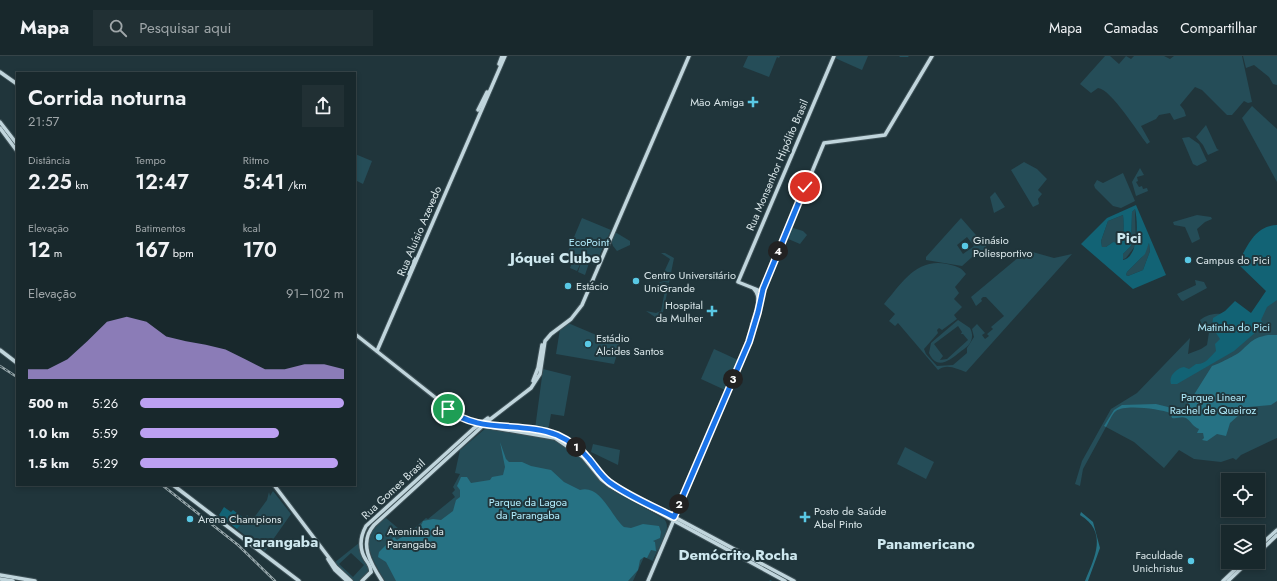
<!DOCTYPE html>
<html lang="pt">
<meta charset="utf-8">
<style>
body{margin:0;font-family:Jost,sans-serif;background:#213034;color:#f1f3f6;height:100vh;display:flex;flex-direction:column;font-size:15px;white-space:nowrap}
*{box-sizing:border-box;margin:0}
p{font-size:13px;color:#9fa6a9}
.icon{flex:none;width:22px;height:22px;fill:none;stroke:currentColor;stroke-width:2;stroke-linecap:round;stroke-linejoin:round}
.map{position:relative;flex:1;overflow:hidden}
.panel{position:absolute;left:16px;top:16px;width:340px;height:414px;display:flex;flex-direction:column;background:#18282c;border-radius:0px;box-shadow:0 2px 6px #0003,0 0 0 1px #364448}
.panel>*{flex:none}
.buttons{position:absolute;left:1221px;top:417px;display:grid;gap:8px}
.buttons a{display:grid;place-items:center;width:44px;height:44px;border-radius:0px;background:#18282c;box-shadow:0 2px 6px #0003,0 0 0 1px #364448;font-size:20px}
.pin{position:absolute;display:grid;place-items:center;width:34px;height:34px;color:#fff;margin:-17px;border:2px solid #fff;border-radius:50%;box-shadow:0 1px 4px #0007}
.km{position:absolute;width:20px;height:20px;margin:-10px;border-radius:50%;background:#222;color:#fff;font-size:11px;line-height:20px;text-align:center}
.round{display:grid;place-items:center;flex:none;width:42px;height:42px;border-radius:0px;background:#213034}
.headline{display:flex;align-items:center;justify-content:space-between;height:68px;padding:0 12px}
h1{font-size:22px;font-weight:600;line-height:30px}
.stats{display:grid;grid-template-columns:repeat(3,1fr);gap:6px;height:68px;padding:4px 12px}
.stats div{display:grid;align-content:center}
.stats b{font-size:20px;font-weight:600}
.stats small{font-size:11px;font-weight:400}
.stats p{font-size:11px}
.chart{height:112px;padding:8px 12px}
.chart p{display:flex;justify-content:space-between}
.chart svg{width:100%;height:72px;margin-top:4px;fill:#bca0f2;opacity:.7}
ul{padding:0 12px;list-style:none;font-size:13px}
li{display:grid;grid-template-columns:64px 48px 1fr;align-items:center;height:30px}
li i{height:10px;border-radius:5px;background:#bca0f2}
header{display:flex;align-items:center;gap:24px;box-sizing:border-box;height:56px;padding:0 20px;background:#18282c;border-bottom:1px solid #364448}
header strong{font-size:19px}
nav{display:flex;gap:22px;margin-inline-start:auto;font-size:14px}
.search{width:280px;height:36px;background:#213034;display:flex;align-items:center;gap:10px;box-sizing:border-box;padding:0 14px;border-radius:0px;color:#9fa6a9;font-size:15px}
.map>svg:first-child{display:block}
.green{fill:#254d58;fill-rule:evenodd}
.forest{fill:#126375;fill-rule:evenodd}
.water{fill:#267284}
.lines{fill:none;stroke-linecap:round;stroke-linejoin:round}
.stream{stroke:#267284;stroke-width:1}
.major-casing{stroke:#3e5157;stroke-width:5.5}
.major{stroke:#c0d5dc;stroke-width:3.5}
.rail-casing{stroke:#96a6aa;stroke-width:2.5}
.rail{stroke:#20353b;stroke-width:1;stroke-dasharray:3;stroke-linecap:butt}
.route-casing{stroke:#fff;stroke-width:8}
.route{stroke:#1a73e8;stroke-width:5}
.poi-dot{fill:#59c8e4;stroke:#20353b;stroke-width:1.5}
.labels{text-anchor:middle;dominant-baseline:central;stroke-width:4;stroke-linejoin:round;paint-order:stroke}
.poi-label{font-size:11px;fill:#d9e6e9;stroke:#20353b;text-anchor:start}
.street-label{font-size:11px;fill:#d9e6e9;stroke:#20353b}
.park-label{font-size:11px;fill:#b1ecfc;stroke:#20353b}
.district-label{font-size:15px;font-weight:bold;fill:#cee8ef;stroke:#20353b}
</style>
<header>
<strong>Mapa</strong>
<div class="search"><svg class="icon" aria-label="search" viewBox="0 0 24 24"><circle cx="10" cy="10" r="6"/><path d="M15 15l6 6"/></svg>Pesquisar aqui</div>
<nav><a>Mapa</a><a>Camadas</a><a>Compartilhar</a></nav>
</header>
<div class="map">
<svg width="1277" height="525" viewBox="0 0 1277 525">
<rect width="100%" height="100%" fill="#20353b"/>
<g class="green">
<path d="M748,0h32l-1,2 -2,-1 -8,20 -26,-10z"/>
<path d="M836,0h32l-6,14 -27,-12z"/>
<path d="M1105,0h5l9,8 7,-8 5,3 3,-3h30l6,3 4,-3h68l10,46 -4,1 -4,-2 -12,14h-5l-25,-25 -7,-3 -15,18 4,5 2,6 -12,4 -4,-7 -11,2 -3,4 -15,7 9,16 -3,2c-9,-11 -36,-55 -49,-56l-7,5 -11,-9z"/>
<path d="M1243,0h34v29l-4,-1 -4,-7 -15,-12 -8,3z"/>
<path d="M1252,50l25,23v53l-35,-64z"/>
<path d="M1206,69l11,24 2,1 -11,5 -5,-10 -7,-8z"/>
<path d="M1189,81l10,7 8,17 -10,5 -4,-2 -11,-26z"/>
<path d="M355,98l17,7 -9,23 -8,-4z"/>
<path d="M1024,106l13,7 10,10 -9,11 4,4 -4,5 1,5 -6,3 -22,-37z"/>
<path d="M1140,112l4,7 -7,2 1,4 -2,1 3,5 3,-1 1,3 4,-1 1,3 -12,5 -4,-14z"/>
<path d="M1123,117l12,28 -14,7 -8,-2 -18,-18 -1,-3 3,-5 6,3z"/>
<path d="M995,136l10,15 -11,6 -4,-16z"/>
<path d="M1135,153l1,36 -10,13 -4,2 1,-6 8,-8 1,-34z"/>
<path d="M1123,159c1,9 1,20 -2,28l-8,-1 -7,5h-4l-1,-6 7,-20z"/>
<path d="M1197,159l14,2 1,2 -7,3 -8,7 3,10 -8,4 -7,-16 -11,-2 -1,-3z"/>
<path d="M582,162l29,12 -16,35 -6,-2 -4,12 -7,-3 4,-12 -5,11 -7,-3 4,-11 -7,-3z"/>
<path d="M961,162l29,33 -10,-1 -18,16 -36,-6v-3zM967,181l7,9 -11,8 -6,-9z"/>
<path d="M790,171l13,4 4,4 -7,9 -14,-6z"/>
<path d="M615,176l15,9v4l-13,6 -4,-5 -2,-6z"/>
<path d="M1149,187l1,8 -7,19 -15,6 -2,-1 1,-3 15,-15z"/>
<path d="M1029,195l25,7 18,-4 -106,118c-9,-3 -19,-9 -28,-2l-40,-47 -3,3 -6,-5 6,-7 -11,-10c18,-21 32,-46 63,-40 9,2 14,3 19,10l-11,13 4,6 -5,6 8,8 -8,8 3,4 -15,11 -3,-2 -2,2 1,3 -14,16 2,5 11,12 16,-1 14,-12v-5l7,-11 -2,-8 5,-5 8,9 -3,2 3,4 4,-3 -2,-2 6,-5 -2,-2 13,-11 -18,-19h-3l-2,2 1,2 -6,5 -5,-9 54,-45z"/>
<path d="M661,197h4l9,5 -5,25 -9,-2 10,-22z"/>
<path d="M1195,224l9,2 3,6 -24,13 -2,-1 -4,-6 19,-9z"/>
<path d="M660,226l9,2 -8,37 -15,-10 10,2 5,-2 5,-26 -7,-2z"/>
<path d="M1277,228v154l-36,17 -5,5 -3,-2 -12,4 -27,-3 -15,-9 -15,18 -30,-26 -28,-15 -23,42 -3,17 -5,-2 7,-23 29,-52 26,-16 53,-55 -2,16 13,-5 6,-4 3,-19 -9,-1 -1,-5c18,-15 41,3 55,-9 8,-7 15,-19 22,-27z"/>
<path d="M958,264l12,8c2,4 3,8 1,13 -2,5 -7,8 -11,11 -10,8 -23,19 -31,1l2,-10zM958,270l4,6 -1,2h2l5,6 -21,19 -7,1 3,-4 -9,-12z"/>
<path d="M568,267l52,22 -6,19 -58,-10 4,-25z"/>
<path d="M714,293l24,11 -13,30 -24,-11z"/>
<path d="M543,313l28,7 -7,40 -13,-2 -3,17 -13,-2z"/>
<path d="M486,372l68,10 27,20 27,29 56,32c10,11 -8,30 -11,42l-9,-4 -11,24h-248c-12,-20 -31,-49 1,-63l13,11 2,-1 7,6 18,-16 2,1 27,-22 -3,-4 3,-3 -2,-3 7,-13 -5,-1 5,-23z"/>
<path d="M593,388l27,6 -2,15 -27,-13z"/>
<path d="M905,391l29,15 -8,17 -29,-15z"/>
<path d="M273,435l18,23 -26,37 -28,-22 10,-14 6,4 14,-19 2,-8 1,4z"/>
<path d="M359,487l10,23v6l-9,9h-8l-18,-18zM351,497l13,12 -11,12 -14,-13z"/>
</g>
<g class="forest">
<path d="M1136,149l30,70 -33,14 -52,-45 26,-26zM1135,153c3,13 4,48 -12,51v-6l8,-8 1,-34zM1123,159c1,9 1,20 -2,28l-8,-1 -7,5h-4l-1,-6 7,-20zM1149,187l1,8 -7,19 -15,6 -2,-1 1,-3 18,-18z"/>
<path d="M1277,169v75l-10,7 -6,13 3,5 -30,26 -57,33h-6c-3,-8 6,-16 13,-17l5,2 7,-5c9,1 14,-7 20,-13l-1,-7 5,-5 -8,-12 1,-9 12,-7 10,-10 16,12 15,-22 -28,-27c9,-18 17,-38 39,-39z"/>
<path d="M224,451l7,5 2,-2 12,9 -8,10 -18,-14z"/>
</g>
<g class="water">
<path d="M1268,279h9v66l-6,4 -23,2 -18,16 -4,13 -9,-2 -10,7 -5,-1 2,-2 -1,-5h-6l2,-4c-6,-2 -8,-8 -13,-11 -5,-2 -9,1 -14,0l-2,-5c-9,-4 -46,-9 -54,-2 -4,3 -7,11 -10,16l-2,-1 10,-16 8,-5 34,-1 20,5h9l27,-43c6,-2 25,-11 29,-15 11,-10 12,-13 27,-16z"/>
<path d="M500,386l6,17 3,3h13l9,4 20,4 13,12 16,8c21,-6 32,28 44,37l7,1 12,-4 16,2 2,6 -1,6 -7,3 2,1 1,9 -5,-1 -4,8 -3,-1 -4,3 -2,10 -10,11h-232l-10,-19 -8,-5 1,-5 15,-15 3,3c10,-7 22,-7 26,-19l10,-2 8,1 12,-9 3,-11 4,-3v-7l-3,-4 4,-9h6l4,6 19,-3 2,-3 11,-2 2,-8z"/>
<path d="M1081,456l12,10 7,26 -12,33h-3c10,-24 23,-49 -5,-66z"/>
</g>
<g class="lines">
<g class="stream">
<path d="M900,0h8"/>
<path d="M770,525h1"/>
</g>
<g class="major-casing">
<g id="major">
<path d="M499,8l3,-8"/>
<path d="M0,16l17,12"/>
<path d="M478,54l9,-18"/>
<path d="M0,66l17,22"/>
<path d="M0,72l17,23"/>
<path d="M409,218l6,-15"/>
<path d="M763,236l-25,-10 96,-226"/>
<path d="M752,269c3,-10 11,-27 2,-36"/>
<path d="M355,278l105,83 24,9 71,12 28,19 18,22 9,7 175,95"/>
<path d="M0,294l17,13"/>
<path d="M377,295l128,-295"/>
<path d="M533,325l5,-13 4,-23"/>
<path d="M484,368l50,6 28,8 25,19 22,25 185,99"/>
<path d="M173,429l126,96"/>
<path d="M274,429l62,82 15,14"/>
<path d="M1258,491l19,-17"/>
<path d="M1258,497l19,-18"/>
<path d="M328,503l7,11 12,11"/>
<path d="M371,516c0,-5 -2,-8 -5,-12 -7,-11 -6,-23 0,-34l107,-97 15,-11"/>
<path d="M0,519l35,6"/>
<path d="M0,523l13,2"/>
<path d="M362,525l9,-9"/>
<path d="M382,525c-11,-17 -24,-38 -8,-56l114,-104 43,-33 9,-14 5,-33 6,-7 20,-15 11,-14 107,-249"/>
<path d="M648,525l101,-239 14,-53 61,-146 61,-8 47,-79"/>
<path d="M1223,525l20,-19"/>
<path d="M1228,525l20,-19"/>
</g>
</g>
<use href="#major" class="major"/>
<g class="rail-casing">
<g id="rail">
<path d="M0,310l17,11"/>
<path d="M162,429l76,60 37,36"/>
</g>
</g>
<use href="#rail" class="rail"/>
</g>
<g class="lines">
<g class="route-casing">
<path id="route" d="M448,353c30,25 74,12 109,26 11,5 24,14 32,24 6,7 12,17 20,23 19,14 43,24 65,35l75,-175 9,-30 5,-23 42,-102"/>
</g>
<use href="#route" class="route"/>
</g>
<g class="poi-dot">
<path d="M751 40h4v4h4v4h-4v4h-4v-4h-4v-4h4z"/>
<circle cx="965" cy="190" r="4"/>
<circle cx="1188" cy="204" r="4"/>
<circle cx="636" cy="225" r="4"/>
<circle cx="568" cy="230" r="4"/>
<path d="M710 249h4v4h4v4h-4v4h-4v-4h-4v-4h4z"/>
<circle cx="588" cy="288" r="4"/>
<path d="M803 455h4v4h4v4h-4v4h-4v-4h-4v-4h4z"/>
<circle cx="190" cy="463" r="4"/>
<circle cx="379" cy="481" r="4"/>
<circle cx="1191" cy="505" r="4"/>
</g>
<g class="labels">
<g class="poi-label">
<text x="744" y="46" text-anchor="end">Mão Amiga</text>
<text x="973" y="184">Ginásio<tspan x="973" dy="13">Poliesportivo</tspan></text>
<text x="1196" y="204">Campus do Pici</text>
<text x="644" y="219">Centro Universitário<tspan x="644" dy="13">UniGrande</tspan></text>
<text x="576" y="230">Estácio</text>
<text x="703" y="249" text-anchor="end">Hospital<tspan x="703" dy="13">da Mulher</tspan></text>
<text x="596" y="282">Estádio<tspan x="596" dy="13">Alcides Santos</tspan></text>
<text x="814" y="455">Posto de Saúde<tspan x="814" dy="13">Abel Pinto</tspan></text>
<text x="198" y="463">Arena Champions</text>
<text x="387" y="475">Areninha da<tspan x="387" dy="13">Parangaba</tspan></text>
<text x="1183" y="499" text-anchor="end">Faculdade<tspan x="1183" dy="13">Unichristus</tspan></text>
</g>
<g class="street-label">
<text transform="translate(777 109) rotate(-67)">Rua Monsenhor Hipólito Brasil</text>
<text transform="translate(419 175) rotate(-67)">Rua Aluísio Azevedo</text>
<text transform="translate(393 433) rotate(-43)">Rua Gomes Brasil</text>
</g>
<g class="park-label">
<text x="589" y="186">EcoPoint</text>
<text x="1234" y="271">Matinha do Pici</text>
<text x="1213" y="341">Parque Linear<tspan x="1213" dy="13">Rachel de Queiroz</tspan></text>
<text x="528" y="446">Parque da Lagoa<tspan x="528" dy="13">da Parangaba</tspan></text>
</g>
<g class="district-label">
<text x="1129" y="182">Pici</text>
<text x="555" y="202">Jóquei Clube</text>
<text x="281" y="486">Parangaba</text>
<text x="926" y="488">Panamericano</text>
<text x="738" y="499">Demócrito Rocha</text>
</g>
</g>
</svg>
<div class="buttons">
<a><svg class="icon" aria-label="locate" viewBox="0 0 24 24"><circle cx="12" cy="12" r="6"/><path d="M12 2v4M12 18v4M2 12h4M18 12h4"/></svg></a>
<a><svg class="icon" aria-label="layers" viewBox="0 0 24 24"><path d="M12 4l9 5-9 5-9-5zM3 14l9 5 9-5"/></svg></a>
</div>
<div class="pin" style="left:448px;top:353px;background:#1e9e55"><svg class="icon" aria-label="arrive" viewBox="0 0 24 24"><path d="M6 21V4h12l-3 4 3 4H6"/></svg></div>
<div class="pin" style="left:805px;top:131px;background:#d93025"><svg class="icon" aria-label="check" viewBox="0 0 24 24"><path d="M5 12l5 5 9-10"/></svg></div>
<b class="km" style="left:576px;top:391px">1</b>
<b class="km" style="left:679px;top:448px">2</b>
<b class="km" style="left:733px;top:323px">3</b>
<b class="km" style="left:778px;top:195px">4</b>
<section class="panel">
<div class="headline"><div><h1>Corrida noturna</h1><p>21:57</p></div><a class="round"><svg class="icon" aria-label="share" viewBox="0 0 24 24"><path d="M12 15V3M7 8l5-5 5 5M5 13v7h14v-7"/></svg></a></div>
<div class="stats">
<div><p>Distância</p><b>2.25<small> km</small></b></div>
<div><p>Tempo</p><b>12:47</b></div>
<div><p>Ritmo</p><b>5:41<small> /km</small></b></div>
</div>
<div class="stats">
<div><p>Elevação</p><b>12<small> m</small></b></div>
<div><p>Batimentos</p><b>167<small> bpm</small></b></div>
<div><p>kcal</p><b>170</b></div>
</div>
<div class="chart"><p><span>Elevação</span>91–102 m</p>
<svg viewBox="0 0 160 44" preserveAspectRatio="none"><path d="M0 44V38L10 38L20 32L30 21L40 9L50 6L60 9L70 18L80 21L90 23L100 26L110 32L120 38L130 38L140 35L150 35L160 38V44z"/></svg>
</div>
<ul>
<li><b>500 m</b>5:26<i style="width:100%"></i></li>
<li><b>1.0 km</b>5:59<i style="width:68%"></i></li>
<li><b>1.5 km</b>5:29<i style="width:97%"></i></li>
</ul>
</section>
</div>
